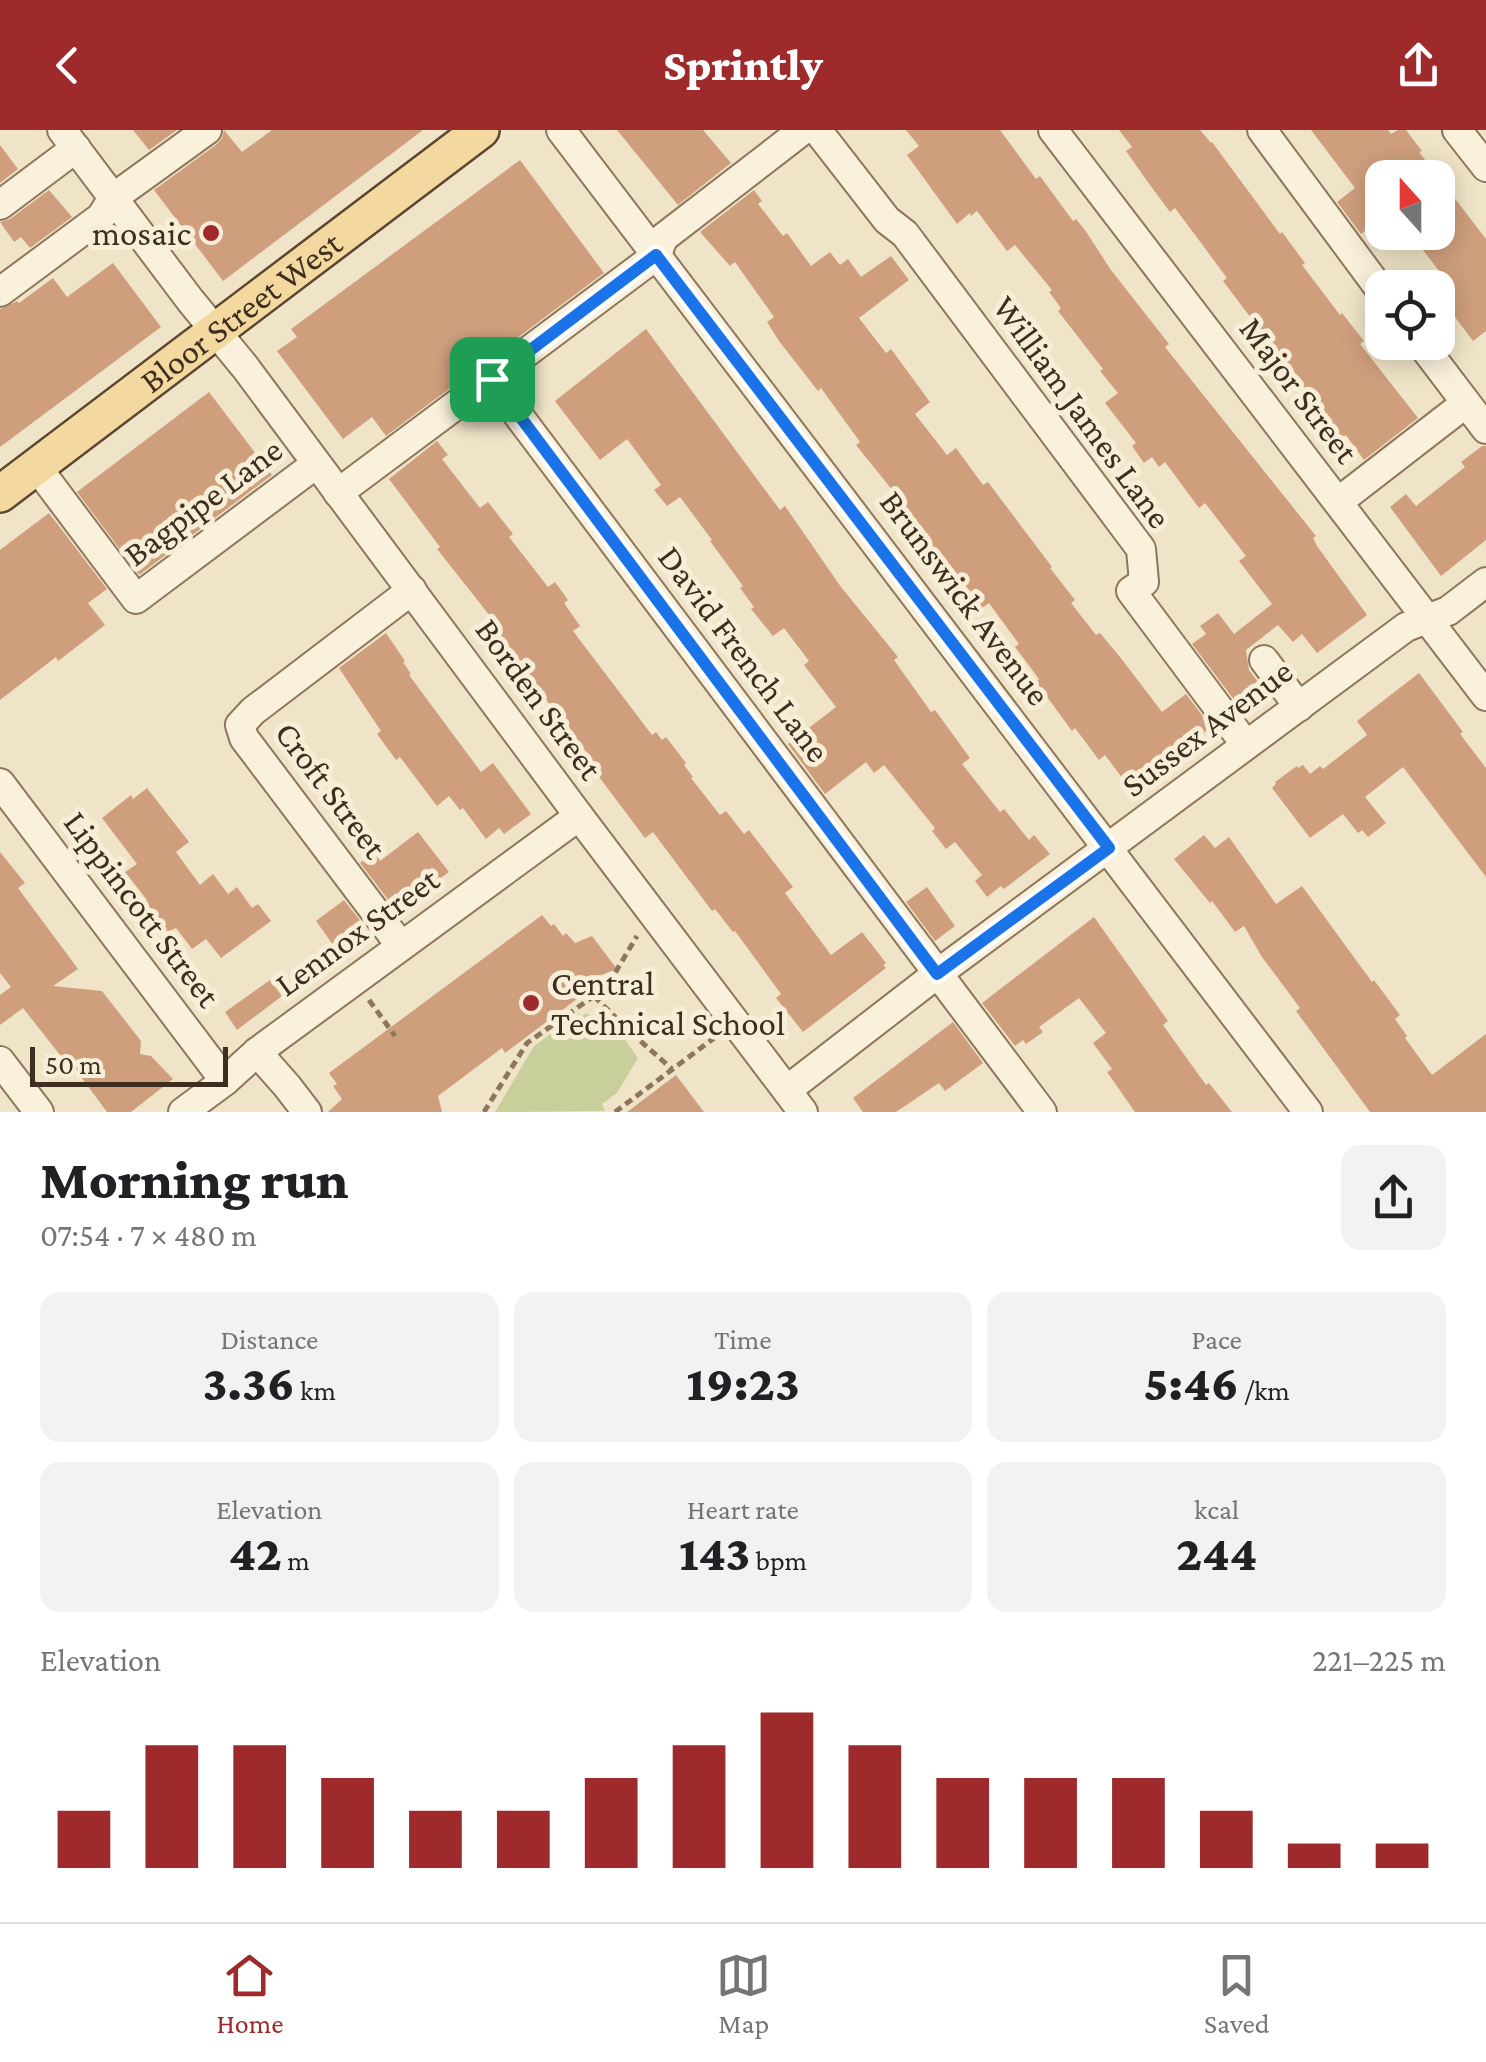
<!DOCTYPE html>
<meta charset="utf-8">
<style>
body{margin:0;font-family:"Crimson Pro",serif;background:#f2f2f2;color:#202124;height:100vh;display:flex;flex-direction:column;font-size:38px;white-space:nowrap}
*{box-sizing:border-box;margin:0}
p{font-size:32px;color:#757577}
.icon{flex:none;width:55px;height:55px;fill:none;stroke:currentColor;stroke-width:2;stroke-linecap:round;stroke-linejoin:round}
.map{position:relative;height:982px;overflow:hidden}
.panel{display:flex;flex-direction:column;background:#fff;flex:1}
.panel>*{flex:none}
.needle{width:65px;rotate:339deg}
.buttons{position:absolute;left:1365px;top:30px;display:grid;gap:20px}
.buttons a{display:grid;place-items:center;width:90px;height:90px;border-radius:20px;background:#fff;box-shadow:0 5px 25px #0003;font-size:50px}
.scale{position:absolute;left:30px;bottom:25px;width:198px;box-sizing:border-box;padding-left:10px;border:5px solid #3d2e20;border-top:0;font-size:28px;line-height:35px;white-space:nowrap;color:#3d2e20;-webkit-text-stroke:8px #f7eed8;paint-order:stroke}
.pin{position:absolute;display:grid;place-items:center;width:85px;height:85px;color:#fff;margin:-42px;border-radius:20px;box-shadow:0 5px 15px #0006}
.round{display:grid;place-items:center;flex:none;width:105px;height:105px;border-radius:20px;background:#f2f2f2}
.overview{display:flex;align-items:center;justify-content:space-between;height:170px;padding:0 40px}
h1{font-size:55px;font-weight:800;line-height:75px}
.stats{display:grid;grid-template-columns:repeat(3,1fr);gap:15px;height:170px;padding:10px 40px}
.stats div{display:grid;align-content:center;border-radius:20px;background:#f2f2f2;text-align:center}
.stats b{font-size:50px;font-weight:800}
.stats small{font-size:28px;font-weight:400}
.stats p{font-size:28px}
.chart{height:280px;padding:20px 40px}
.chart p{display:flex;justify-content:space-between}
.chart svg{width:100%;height:180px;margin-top:10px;stroke:#9e2a2b;stroke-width:6}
header{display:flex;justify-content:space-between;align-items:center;height:130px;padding:0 40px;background:#9e2a2b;color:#fff;font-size:45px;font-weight:800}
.tabs{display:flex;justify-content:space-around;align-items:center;height:140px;border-top:2px solid #e0e0e0;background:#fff;font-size:28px;color:#757577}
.tabs a{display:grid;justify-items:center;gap:5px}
.tabs .current{color:#9e2a2b}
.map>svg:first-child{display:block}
.green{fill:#c9cf9b}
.building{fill:#cf9f7d}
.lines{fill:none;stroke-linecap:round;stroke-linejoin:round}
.minor-casing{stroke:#8d765c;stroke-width:32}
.major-casing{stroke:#5b4430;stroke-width:40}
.path{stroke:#8d765c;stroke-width:5;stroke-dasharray:8 5;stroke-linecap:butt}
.minor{stroke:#faf1dc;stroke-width:28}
.major{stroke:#f3d9a0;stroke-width:35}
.route-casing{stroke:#fff;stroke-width:20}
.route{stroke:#1a73e8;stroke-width:12}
.poi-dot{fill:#9e2a2b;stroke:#f7eed8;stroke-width:4}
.labels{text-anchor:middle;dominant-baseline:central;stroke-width:10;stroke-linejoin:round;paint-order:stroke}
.poi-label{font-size:35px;fill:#3d2e20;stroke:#f7eed8;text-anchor:end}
.street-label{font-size:35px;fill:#3d2e20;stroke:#f7eed8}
</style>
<header><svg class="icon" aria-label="back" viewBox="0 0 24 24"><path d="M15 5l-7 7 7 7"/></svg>Sprintly<svg class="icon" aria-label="share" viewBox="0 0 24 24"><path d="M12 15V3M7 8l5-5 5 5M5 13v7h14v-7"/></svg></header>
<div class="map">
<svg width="1486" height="982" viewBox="0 0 1486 982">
<rect width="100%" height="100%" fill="#f0e4c8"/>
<path class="green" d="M586,883l17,11 2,5 6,4 8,-2 19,27 -21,35 -15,11 3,7 -110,1 39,-66 44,-32 3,3z"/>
<g class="building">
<path d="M133,0h44l-28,20z"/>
<path d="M224,0l18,22 30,-22h151l-200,151 -69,-91 63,-46 5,-6z"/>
<path d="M617,0h86l28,33 -53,42z"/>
<path d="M906,0h94l36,49 4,-3 33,45 3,-2 9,11 26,40 58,74 -4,3 151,189 -3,2 4,8 50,69 -50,38 -15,-19 -9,8 -15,-17 -32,25 3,20 18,24 -11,8 -5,-7 -13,10 -46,-61 14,-10 -6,-8 18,-13 16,21 38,-30 -33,-43 7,-5 -41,-53 -6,5 -34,-46 -6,5 -7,-10 -8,6 -12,-17 4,-3 -31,-40 13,-10 -18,-22 3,-2 -45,-58 3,-3 -12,-16 3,-2 -37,-45 -8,6 -30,-40 -6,5 -1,-3 -13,11 -50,-69 12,-9z"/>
<path d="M1119,0h81l11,13 1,-1 68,92 2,-2 23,31 -3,2 38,50 2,-2 22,28 -4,3 58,74 -54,42 -18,-25 -5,4 -48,-65 2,-1 -25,-33 -1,2 -46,-61 4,-3 -52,-70 -5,4 -23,-31 -21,-30 6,-4z"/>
<path d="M1311,0h77l3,4 7,-4h8l16,21 -3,1 67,87v92l-13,10 -18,-24 -14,-19 12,-9 -44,-57h29v-54h-56v39l-21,17 -24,-32 18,-14z"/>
<path d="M0,15l18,24 -18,14z"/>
<path d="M520,30l84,113 -218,163 -14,-19 -29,22 -66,-88 20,-14 -6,-8z"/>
<path d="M49,60l23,27 -42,31 -9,-11 -7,5 -14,-20 10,-3z"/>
<path d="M754,60l8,11 -4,3 25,32 4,-3 24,33 19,-14 10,13 8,-6 13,18 30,-21 18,24 -50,38 27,35 5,-4 39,53 -15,12 32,41 9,-7 27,37 5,-3 64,85 -2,1 25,32 -4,3 25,32 4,-2 20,24 42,55 24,-18 25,33 -20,16 1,2 -60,46 -27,-36 -6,5 -24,-32 -3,3 -36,-49 3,-3 -24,-32 4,-3 -30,-41 -7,5 -31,-42 -4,2 -21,-28 4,-3 -74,-92 4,-3 -39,-54 -3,3 -39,-50 -12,-19 7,-5 -39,-55 -5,4 -30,-34z"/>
<path d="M113,133l48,64 -161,120v-138l17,-8 2,2 34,-25 14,19z"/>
<path d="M646,199l134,181 5,-4 56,81 57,70 -4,3 37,52 4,-2 35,48 -8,6 38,48 4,-3 25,31 5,-5 16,19 -46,35 -3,-3 -14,11 -12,-16 7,-6 -27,-33 -9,7 -14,-18 3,-3 -51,-63 -10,8 -8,-11 -41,32 -37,-50 48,-37 -32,-42 5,-4 -25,-33 -11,8 -22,-27 3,-2 -14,-19 3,-2 -33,-45 2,-1 -32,-43 -13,9 -13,-16 7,-5 -34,-46 -27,21 -45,-59z"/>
<path d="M209,262l63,83 -133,100 -62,-83z"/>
<path d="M437,311l11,14 -6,4 38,49 8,-6 25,32 -4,3 39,50 7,-5 13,18 -4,3 16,23 -7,5 79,104 4,-3 6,8 4,-3 20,26 -2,2 9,12 -2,1 29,37 6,-4 18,23 5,-4 44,57 -8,6 46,62 31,-23 24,31 -3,2 3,3 -83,64 -27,-34 5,-4 -46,-63 -2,1 -18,-23 -3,2 -59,-79 -8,6 -49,-65 4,-3 -75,-98 -5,4 -33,-50 7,-5 -57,-72 3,-2 -51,-68z"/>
<path d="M1482,316h4v94l-45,36 -51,-69 16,-13 10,12 49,-39 -4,-5z"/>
<path d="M49,383l58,76 -19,14 17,22 -47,36 -2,-4 -56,43v-150z"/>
<path d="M386,503l19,28 -2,1 8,12 -2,1 72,97 12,-9 38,51 -27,20 -5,-6 -13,11 -23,-31 -3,2 -11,-14 -12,10 -37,-49 -4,3 -19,-26 4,-3 -42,-63z"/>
<path d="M1419,543l44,59 -3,2 26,34v109l-83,-110 -38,30 21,26 -18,14 -6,-7 -4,3 -15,-19 -33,24 -38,-50 4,-4 -1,-2 22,-16 1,2 5,-3 7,9 10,-8 3,3 44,-34 -10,-14z"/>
<path d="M147,658l42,54 -13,10 24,33 13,-11 15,20 9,-7 15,21 6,-4 13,17 -50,37 -15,-19 -14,10 -16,-21 -9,4 -23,-30 3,-2 -22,-28 12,-8 -35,-46 29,-23 2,4z"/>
<path d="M418,702l31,40 -53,38 -36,-47 14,-11 6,9z"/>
<path d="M1204,705l11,13 14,-11 47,67 26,-18 70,96 2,-2 26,35 -5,4 12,17 -2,2 27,37 54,-41v78h-116l-74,-101 4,-3 -38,-51 -18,-31 -9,6 -23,-31 -2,2 -36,-44z"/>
<path d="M0,722l25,31 -7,5 60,81 -25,17 49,5 39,50 -1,13 11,2 22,23 -42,33h-24l-40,-54 -3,2 -41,-52 -23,17v-30l11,-8 -11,-14z"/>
<path d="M927,757l28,39 -20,15 -29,-39z"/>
<path d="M344,770l21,27 -29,22 -20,-28z"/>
<path d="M542,785l9,11 3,-2 9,12 3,-3 9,10 17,-7 25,33 -34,13 6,8 -84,63 -3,-5 -64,48 4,16h-114l14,-13 -9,-13 4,-2 -8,-11z"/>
<path d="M1094,787l74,104 -5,4 43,60 3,-2 23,29h-97l-28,-40 5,-3 -19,-26 13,-10 -27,-35 -40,29 4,5 -17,12 -3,-4 -8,6 -33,-43z"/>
<path d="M270,850l12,16 -45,34 -12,-18z"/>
<path d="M953,892l30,41 -38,28 -6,-8 -43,29h-33l-10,-14z"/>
<path d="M676,945l28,37h-77z"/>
</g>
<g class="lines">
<g class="minor-casing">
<g id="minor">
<path d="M62,0l128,170 55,67 334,449 224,296"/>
<path d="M561,0l747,982"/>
<path d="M817,0l70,90 18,14 236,315 3,33 -13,9 115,154"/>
<path d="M1053,0l433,566"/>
<path d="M1262,0l120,162"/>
<path d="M1457,0l29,37"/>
<path d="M0,75l76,-57"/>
<path d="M0,162l101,-75 12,-19 94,-68"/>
<path d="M1420,212l66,87"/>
<path d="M491,249l551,733"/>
<path d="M36,336l100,133 180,-135"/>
<path d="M338,363l319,-238 6,-17 140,-108"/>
<path d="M1338,372l128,-99"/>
<path d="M1264,530l35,47"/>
<path d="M0,653l225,298"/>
<path d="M401,816l-157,-208 -4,-13 13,-14 159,-121"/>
<path d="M257,922l30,34 20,26"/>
<path d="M0,931l39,51"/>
<path d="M787,960l150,-116 469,-347 42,-16 38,-29"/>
<path d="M183,982l42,-31 32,-29 322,-236"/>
</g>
</g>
<g class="major-casing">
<g id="major">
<path id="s1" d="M0,364l481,-364"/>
</g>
</g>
<g class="path">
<path d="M594,866l34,34 44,39"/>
<path d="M369,870l26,36"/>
<path d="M484,982l43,-69 67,-47 21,-23 22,-37"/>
<path d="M615,982l102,-76"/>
</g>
<use href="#minor" class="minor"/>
<use href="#major" class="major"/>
</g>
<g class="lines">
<g class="route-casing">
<path id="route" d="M656,125l453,593 -172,126 -445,-595z"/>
</g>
<use href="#route" class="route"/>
</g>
<g class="poi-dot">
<circle cx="211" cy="103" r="10"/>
<circle cx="531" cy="873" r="10"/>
</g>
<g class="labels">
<g class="poi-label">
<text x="191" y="103">mosaic</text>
<text x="551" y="853" text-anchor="start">Central<tspan x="551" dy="40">Technical School</tspan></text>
</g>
<g class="street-label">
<text stroke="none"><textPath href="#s1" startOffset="302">Bloor Street West</textPath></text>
<text transform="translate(1299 260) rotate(53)">Major Street</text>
<text transform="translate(1082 282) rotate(54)">William James Lane</text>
<text transform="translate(203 372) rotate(-37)">Bagpipe Lane</text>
<text transform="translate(965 468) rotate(53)">Brunswick Avenue</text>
<text transform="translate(744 524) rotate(53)">David French Lane</text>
<text transform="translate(539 569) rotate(54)">Borden Street</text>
<text transform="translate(1207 598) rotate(-37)">Sussex Avenue</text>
<text transform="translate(331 660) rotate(53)">Croft Street</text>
<text transform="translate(142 779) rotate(53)">Lippincott Street</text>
<text transform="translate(357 802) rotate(-36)">Lennox Street</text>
</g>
</g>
</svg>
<div class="buttons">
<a><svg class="needle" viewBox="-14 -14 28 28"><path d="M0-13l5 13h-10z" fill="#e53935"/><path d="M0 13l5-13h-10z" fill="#757577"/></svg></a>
<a><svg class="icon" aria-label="locate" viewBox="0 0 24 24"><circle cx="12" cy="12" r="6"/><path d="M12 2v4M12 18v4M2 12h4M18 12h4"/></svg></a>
</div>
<div class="scale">50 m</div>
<div class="pin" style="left:492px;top:249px;background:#1e9e55"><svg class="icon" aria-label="arrive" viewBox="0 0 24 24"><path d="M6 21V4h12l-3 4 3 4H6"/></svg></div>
</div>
<section class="panel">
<div class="overview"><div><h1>Morning run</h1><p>07:54 · 7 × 480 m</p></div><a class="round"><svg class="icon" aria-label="share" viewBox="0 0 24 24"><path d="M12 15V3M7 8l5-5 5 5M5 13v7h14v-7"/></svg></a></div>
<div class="stats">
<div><p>Distance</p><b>3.36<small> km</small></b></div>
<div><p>Time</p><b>19:23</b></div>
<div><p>Pace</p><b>5:46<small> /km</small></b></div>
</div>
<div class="stats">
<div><p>Elevation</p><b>42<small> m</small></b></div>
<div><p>Heart rate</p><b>143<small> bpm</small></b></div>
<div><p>kcal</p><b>244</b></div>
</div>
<div class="chart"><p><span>Elevation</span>221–225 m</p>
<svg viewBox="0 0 160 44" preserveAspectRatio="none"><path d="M5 44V30M15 44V14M25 44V14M35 44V22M45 44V30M55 44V30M65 44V22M75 44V14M85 44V6M95 44V14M105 44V22M115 44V22M125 44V22M135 44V30M145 44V38M155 44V38"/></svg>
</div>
</section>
<nav class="tabs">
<a class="current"><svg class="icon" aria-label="home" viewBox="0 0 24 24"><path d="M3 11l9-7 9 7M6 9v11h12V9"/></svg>Home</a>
<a><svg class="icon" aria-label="map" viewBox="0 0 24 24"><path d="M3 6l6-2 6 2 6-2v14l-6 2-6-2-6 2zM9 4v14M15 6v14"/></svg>Map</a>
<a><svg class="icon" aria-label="saved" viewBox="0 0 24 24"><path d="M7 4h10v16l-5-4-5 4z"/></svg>Saved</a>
</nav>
